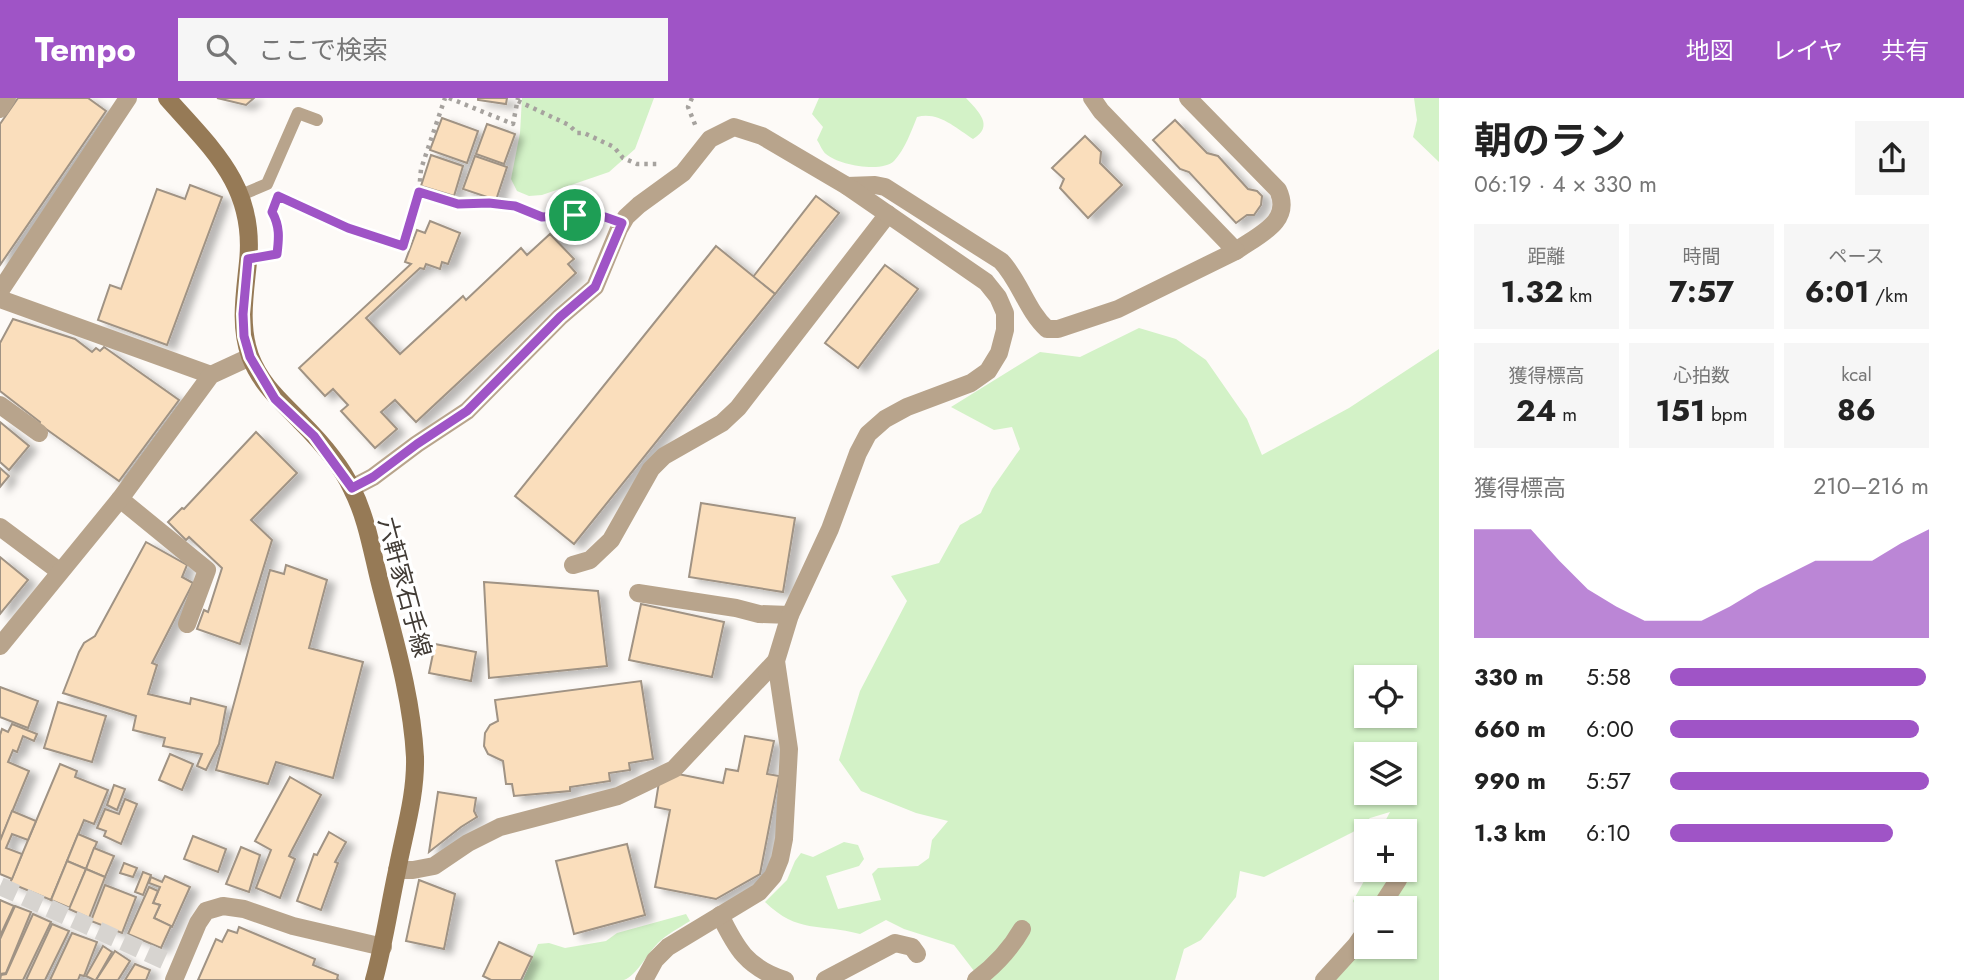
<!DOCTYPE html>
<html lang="ja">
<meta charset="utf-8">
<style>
body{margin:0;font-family:Jost,"Noto Sans JP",sans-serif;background:#f6f6f6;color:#222;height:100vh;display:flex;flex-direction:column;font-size:26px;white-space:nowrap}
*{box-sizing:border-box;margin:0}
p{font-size:23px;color:#767676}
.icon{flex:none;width:38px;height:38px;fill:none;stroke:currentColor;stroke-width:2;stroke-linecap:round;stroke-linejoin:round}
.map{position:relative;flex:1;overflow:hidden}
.panel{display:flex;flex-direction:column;background:#fff;width:525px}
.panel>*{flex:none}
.controls{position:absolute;left:1354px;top:567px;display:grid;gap:14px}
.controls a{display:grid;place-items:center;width:63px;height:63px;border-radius:0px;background:#fff;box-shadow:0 2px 5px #0004;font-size:35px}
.pin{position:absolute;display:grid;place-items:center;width:60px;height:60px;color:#fff;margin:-30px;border:4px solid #fff;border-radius:50%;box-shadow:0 2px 7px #0007}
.round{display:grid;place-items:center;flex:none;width:74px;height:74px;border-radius:0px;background:#f6f6f6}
.overview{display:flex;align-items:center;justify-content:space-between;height:119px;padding:0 35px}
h1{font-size:38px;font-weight:700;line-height:52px}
.metrics{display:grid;grid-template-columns:repeat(3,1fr);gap:10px;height:119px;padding:7px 35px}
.metrics div{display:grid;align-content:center;border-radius:0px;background:#f6f6f6;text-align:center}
.metrics b{font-size:30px;font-weight:700}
.metrics small{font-size:19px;font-weight:400}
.metrics p{font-size:19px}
.chart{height:196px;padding:14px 35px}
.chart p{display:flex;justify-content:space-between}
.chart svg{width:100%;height:126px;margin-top:7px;fill:#9f54c6;opacity:.7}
ul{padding:0 35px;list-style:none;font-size:23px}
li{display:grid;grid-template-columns:112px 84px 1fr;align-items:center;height:52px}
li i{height:18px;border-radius:9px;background:#9f54c6}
header{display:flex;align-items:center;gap:42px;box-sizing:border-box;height:98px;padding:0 35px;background:#9f54c6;color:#fff}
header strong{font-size:33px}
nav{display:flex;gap:38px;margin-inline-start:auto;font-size:24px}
.search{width:490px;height:63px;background:#f6f6f6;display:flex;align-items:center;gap:18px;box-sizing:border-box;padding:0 24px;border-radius:0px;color:#767676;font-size:26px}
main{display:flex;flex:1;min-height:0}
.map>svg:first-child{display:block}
.green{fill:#d3f2c7;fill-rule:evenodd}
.building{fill:#fadebc;stroke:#a09384;stroke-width:2;filter:url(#shadow)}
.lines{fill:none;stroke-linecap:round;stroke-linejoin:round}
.street-tunnel{stroke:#d7d4d0;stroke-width:18;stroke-dasharray:18 9;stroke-linecap:butt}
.path{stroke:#a6a29e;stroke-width:4.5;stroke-dasharray:3.5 5;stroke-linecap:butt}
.lane{stroke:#b8a48c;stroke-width:12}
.street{stroke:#b8a48c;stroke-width:18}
.secondary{stroke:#967a56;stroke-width:18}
.route-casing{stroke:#fff;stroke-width:14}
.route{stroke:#9f54c6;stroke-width:9}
.labels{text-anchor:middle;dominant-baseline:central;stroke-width:7;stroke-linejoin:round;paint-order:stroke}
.street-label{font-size:24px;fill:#413b35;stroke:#fff}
</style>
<header>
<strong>Tempo</strong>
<div class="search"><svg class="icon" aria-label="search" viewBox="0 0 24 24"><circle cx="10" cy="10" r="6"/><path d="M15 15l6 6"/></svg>ここで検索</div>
<nav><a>地図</a><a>レイヤ</a><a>共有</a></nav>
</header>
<main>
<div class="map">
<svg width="1439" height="882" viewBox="0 0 1439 882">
<defs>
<filter id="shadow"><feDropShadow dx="8" dy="4.5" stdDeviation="3.5" flood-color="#0004"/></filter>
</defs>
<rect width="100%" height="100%" fill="#fdfaf7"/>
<g class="green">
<path d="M522,0h132l-19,51 -26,23 -67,23 -13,1 -12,-5 -6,-12 9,-46z"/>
<path d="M819,0h147c12,13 29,28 7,41 -17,-11 -35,-28 -56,-22 -6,15 -12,32 -23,44 -12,12 -56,4 -68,-7 -4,-3 -6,-10 -9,-14l6,-13 -11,-13z"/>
<path d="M1414,0h25v64l-26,-25 4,-17z"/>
<path d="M1139,230l37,11 30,21 41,59 15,36 87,-47 90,-59v631h-107l11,-14 21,-45 -11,-20 17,-31h35v-39h-25l10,-19 -20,6 -17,14 -89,45 -24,-6 -4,26 -35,43 -17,9 -9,31h-194l-27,-35 -50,-16 -18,-9 -26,14c-41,-11 -62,0 -95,-32l22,-22 8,-19 6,-8 12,4 31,-15 14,3 6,14 -5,7 -33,10 12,33 43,-9 -9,-26 6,-6 40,-2 11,-8 3,-18 16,-19 -32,-8 -55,-22 -22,-31 21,-69 47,-90 -16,-25 48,-13 21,-38 21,-12 11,-24 28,-40 -8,-22 -18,3 -43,-23 89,-55 40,5zM1367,579h38v39h-38zM1367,656h38v39h-38zM1367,810h38v39h-38z"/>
<path d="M686,816l4,7c-11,7 -23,13 -32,22 -11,11 -21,32 -34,37h-101l15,-36 11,-1 16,5 41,-7 11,-8z"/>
</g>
<g class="building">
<path d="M18,0h70l18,13 -106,154v-141z"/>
<path d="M217,0h37l-8,7z"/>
<path d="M478,0h29l-1,6 -28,-4z"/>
<path d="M442,20l36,13 -11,32 -37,-13z"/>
<path d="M1175,22l32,33 11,3 30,33 9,2 5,5 -1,9 -7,10h-7l-11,8 -47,-51 -9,-3 -27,-29z"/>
<path d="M487,26l28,10 -11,30 -28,-10z"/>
<path d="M1085,38l16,16 -1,11 22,22 -34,33 -28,-30 4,-9 -12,-11z"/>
<path d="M431,57l32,11 -9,30 -33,-10z"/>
<path d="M475,58l32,11 -11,33 -33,-11z"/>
<path d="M190,87l32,12 -55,148 -69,-25 12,-35 11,4 36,-100 28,10z"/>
<path d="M816,98l23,17 -64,81 -22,-17z"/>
<path d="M430,123l30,12 -12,31 -6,-2 -2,7 -14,-5 -2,5 -4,-1 -54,50 34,36 63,-58 3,4 55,-52 6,7 23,-21 24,25 -6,5 8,9 -160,149 -21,-22 -14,12 16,17 -22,19 -34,-37 7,-6 -15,-16 -8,7 -26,-28 112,-104 -6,-2 12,-32 8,3z"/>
<path d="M716,148l59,48 -201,250 -59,-48z"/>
<path d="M885,167l33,24 -60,79 -33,-25z"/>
<path d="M13,221l62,20 17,13 4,-4 4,3 4,-4 75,53 -60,81 -80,-57 1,-2 -40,-31v-48z"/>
<path d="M0,324l29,24 -20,24 -9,-8z"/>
<path d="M256,334l41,41 -46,47 21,20 -32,104 -43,-15 7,-19 4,2 14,-44 -33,-31 -3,3 -18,-18 14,-14 2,1z"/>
<path d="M0,370l9,8 -9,11z"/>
<path d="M701,405l94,15 -12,74 -94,-15z"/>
<path d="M146,444l41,23 -5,12 11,6 -41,80 5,2 -9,29 42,10 1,-6 35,9 -7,37 -13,26 -9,-4 5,-12 -39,-8 2,-8 -32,-8 3,-14 -73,-23 16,-41 5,-9 11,-7z"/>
<path d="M0,459l28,23 -28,34z"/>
<path d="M286,467l41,15 -18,68 54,14 -30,116 -57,-16 -8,22 -52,-14 54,-200 14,4z"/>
<path d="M484,484l114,9 9,75 -118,12z"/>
<path d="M641,506l83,18 -12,55 -83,-17z"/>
<path d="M435,546l41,8 -5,29 -42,-8z"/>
<path d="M641,583l12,78 -24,4 1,7 -21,3 1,8 -40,6v4l-56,5 -2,-12h-6l-3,-23 -15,-7 -4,-8 1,-13 5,-8 8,-4 -3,-21z"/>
<path d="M0,589l38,14 -10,27 -28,-11z"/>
<path d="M58,604l48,14 -14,46 -48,-14z"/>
<path d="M12,626l25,10 -3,7 -11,-5 -6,16 -4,-2 -5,12 21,9 -29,70v-106l2,-6 6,3z"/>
<path d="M745,638l29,5 -7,33 12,2 -19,98 -44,25 -61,-12 15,-77 -15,-3 4,-25 19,-8 45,9 3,-14 12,2z"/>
<path d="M170,656l23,10 -11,26 -23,-10z"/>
<path d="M60,666l17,7 -2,6 33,13 -14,34 -10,-4 -33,80 -41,-17z"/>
<path d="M290,679l31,18 -29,55 -3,6 6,3 -15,39 -24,-10 15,-38 -16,-9z"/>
<path d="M114,687l11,4 -8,21 -10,-5z"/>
<path d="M438,694l38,6 -2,13 3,6 -16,10 -32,25z"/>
<path d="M125,701l12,5 -16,40 -17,-8 2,-5 -9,-3 8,-19 14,5z"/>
<path d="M12,713l24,10 -8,19 -16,-6 -6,14 16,6 -10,25 -12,-5v-33z"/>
<path d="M329,734l17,10 -11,20 3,1 -17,47 -24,-9 17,-47 3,1z"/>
<path d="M78,736l19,8 -11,27 -19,-8z"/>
<path d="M193,738l33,13 -8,23 -34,-13z"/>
<path d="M627,746l18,71 -71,19 -18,-73z"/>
<path d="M241,749l19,8 -11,37 -23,-8z"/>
<path d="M94,750l20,8 -9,21 -19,-8z"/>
<path d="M67,763l19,8 -16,39 -19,-8z"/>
<path d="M124,765l13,5 -4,9 -13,-4z"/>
<path d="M86,771l19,8 -16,41 -20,-9z"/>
<path d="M143,774l8,3 -8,20 -8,-3z"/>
<path d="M165,778l25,11 -18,40 -18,-9 6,-13 -7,-2 7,-16 -11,-4 2,-6 11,5z"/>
<path d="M419,782l36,14 -11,55 -38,-8z"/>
<path d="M105,787l31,12 -14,36 -31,-12z"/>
<path d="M149,789l9,4 -5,12 7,2 -6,13 17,8 -10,22 -33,-14z"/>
<path d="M0,802l14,6 -14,30z"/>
<path d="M15,808l16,6 -25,61 -6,1v-35z"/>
<path d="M33,816l18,8 -28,58h-23l1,-5 5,-1z"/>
<path d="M52,826l17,7 -24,49h-19z"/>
<path d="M239,829l76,32 -2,6 25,10 -1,4 2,1h-141l18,-41 6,3 6,-12 9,3z"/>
<path d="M72,835l25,9 -13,34 -4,-1 -2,5h-28z"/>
<path d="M499,844l33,15 -11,23h-30l-8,-4z"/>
<path d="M103,848l9,6 -16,28h-2l-8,-4z"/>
<path d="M115,853l15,10 -12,19h-22z"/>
<path d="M135,866l15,6 -4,10h-21z"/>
</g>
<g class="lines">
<path class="street-tunnel" d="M0,788l179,81"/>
<g class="path">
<path d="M449,0l64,26 5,-26"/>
<path d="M692,0l-4,9 8,20"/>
<path d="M518,3l51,24 8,8h7l30,14 9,11 14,6h23"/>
<path d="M419,94l39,12 31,-1 26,3 27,11h61"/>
<path d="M267,158l10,-2c2,-16 3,-28 -5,-42l6,-16 70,32 55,18 16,-54 2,-23 24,-71"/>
</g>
<path class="lane" d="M241,97l26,-11 31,-71 19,7"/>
<g class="street">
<path d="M1188,0l90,92c15,32 -20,45 -42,61"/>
<path d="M0,11l7,-11"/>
<path d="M0,193l128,-193"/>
<path d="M0,201l211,76"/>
<path d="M0,307l39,28"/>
<path d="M352,390l21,-11 44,-33 50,-33 93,-94 35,-30 24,-58 7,-12 13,-12 44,-32 27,-34 24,-12 28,9 85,50 28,-1 10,2 116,74c19,20 26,50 46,68h11l60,-20 118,-58 -135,-140 -9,-13"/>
<path d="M120,401l87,71 -20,54"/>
<path d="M0,429l59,44"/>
<path d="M573,467l17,-5 21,-20 40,-71 13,-13 58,-33 16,-15 150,-194"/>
<path d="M638,495l98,15 23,6 31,1"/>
<path d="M0,548l120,-147 91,-124 39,-18"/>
<path d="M397,772h16l21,-4 34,-23 32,-16 118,-31 56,-27 102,-108"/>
<path d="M1380,810l18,-28"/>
<path d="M720,817c16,33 27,53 65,65"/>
<path d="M174,882l24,-57 8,-12 17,-5 21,3 49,17 90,21"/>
<path d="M644,882l11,-20 13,-13 91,-55 14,-16 7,-17 4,-20 5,-90 -13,-88 14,-46 40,-86 28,-76 10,-19 17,-15 22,-12 64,-24 17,-12 11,-18 6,-23v-17l-7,-16 -12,-15 -139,-96"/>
<path d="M825,882l70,-37 17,4 5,7"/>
<path d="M976,882c20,-15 34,-30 46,-51"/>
<path d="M1324,882l32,-35 11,-16"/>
</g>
<path class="secondary" d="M167,0c45,51 89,88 81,164 -3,31 -9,63 2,94 11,29 31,45 51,66 19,19 40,43 51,67 16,31 21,69 30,102 14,54 30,109 33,166 1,39 -11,76 -18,114 -8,37 -13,73 -23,109"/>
</g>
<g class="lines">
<g class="route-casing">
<path id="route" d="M419,94l39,12 31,-1 26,3 27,11 33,-2 30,2 17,6 -27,64 -35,30 -93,94 -50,33 -44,33 -21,11 -38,-52 -39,-37 -25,-42 -6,-21 -1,-22 5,-55 29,-5c2,-16 3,-28 -5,-42l6,-16 70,32 55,18z"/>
</g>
<use href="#route" class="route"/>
</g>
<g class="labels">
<g class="street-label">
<text transform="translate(405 489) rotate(75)">六軒家石手線</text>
</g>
</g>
</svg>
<div class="controls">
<a><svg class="icon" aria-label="locate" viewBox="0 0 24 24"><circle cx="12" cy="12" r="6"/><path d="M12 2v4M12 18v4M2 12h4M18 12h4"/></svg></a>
<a><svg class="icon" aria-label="layers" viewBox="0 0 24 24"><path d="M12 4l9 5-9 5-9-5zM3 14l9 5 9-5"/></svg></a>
<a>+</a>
<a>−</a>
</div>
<div class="pin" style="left:575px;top:117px;background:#1e9e55"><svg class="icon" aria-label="arrive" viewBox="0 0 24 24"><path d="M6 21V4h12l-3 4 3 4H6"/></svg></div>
</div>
<section class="panel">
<div class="overview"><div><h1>朝のラン</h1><p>06:19 · 4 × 330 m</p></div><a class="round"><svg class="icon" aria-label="share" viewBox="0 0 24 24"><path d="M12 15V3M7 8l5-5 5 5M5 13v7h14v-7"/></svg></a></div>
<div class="metrics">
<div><p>距離</p><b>1.32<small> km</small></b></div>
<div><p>時間</p><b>7:57</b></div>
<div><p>ペース</p><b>6:01<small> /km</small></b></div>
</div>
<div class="metrics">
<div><p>獲得標高</p><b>24<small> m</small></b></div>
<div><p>心拍数</p><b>151<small> bpm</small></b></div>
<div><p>kcal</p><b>86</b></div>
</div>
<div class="chart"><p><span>獲得標高</span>210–216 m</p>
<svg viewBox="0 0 160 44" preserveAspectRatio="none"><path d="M0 44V6L10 6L20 6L30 17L40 27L50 33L60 38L70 38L80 38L90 33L100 27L110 22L120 17L130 17L140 17L150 11L160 6V44z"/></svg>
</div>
<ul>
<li><b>330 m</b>5:58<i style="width:99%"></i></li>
<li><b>660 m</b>6:00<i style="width:96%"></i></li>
<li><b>990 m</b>5:57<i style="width:100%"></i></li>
<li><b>1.3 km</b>6:10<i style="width:86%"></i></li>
</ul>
</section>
</main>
